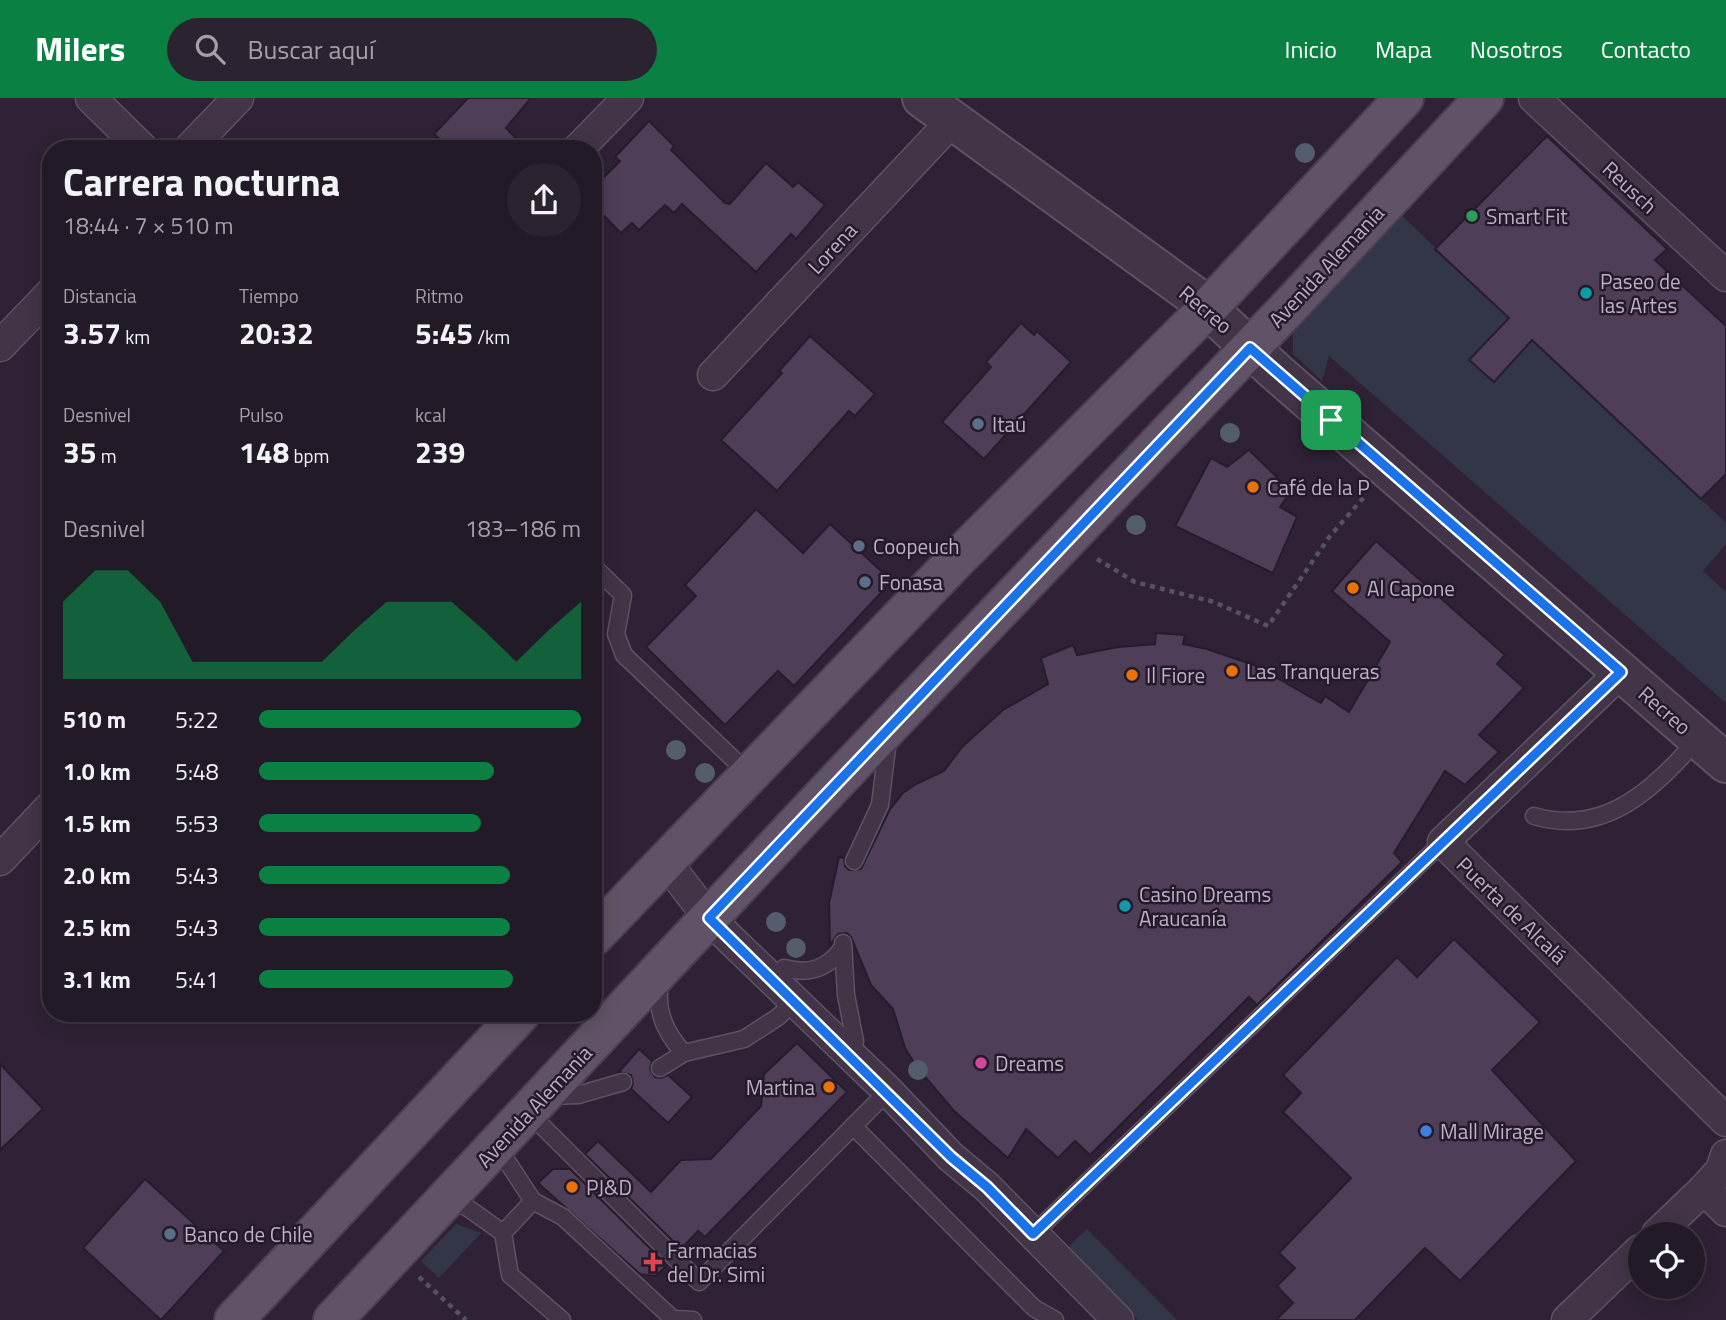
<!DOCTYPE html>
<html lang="es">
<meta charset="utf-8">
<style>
body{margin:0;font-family:"Titillium Web",sans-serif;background:#2b2330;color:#f1f3f6;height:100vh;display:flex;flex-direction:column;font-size:26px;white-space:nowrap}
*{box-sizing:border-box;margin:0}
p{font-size:23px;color:#a3a1a8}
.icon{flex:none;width:38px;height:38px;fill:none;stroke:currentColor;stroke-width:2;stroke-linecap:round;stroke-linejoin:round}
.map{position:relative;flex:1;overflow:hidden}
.panel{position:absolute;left:42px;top:42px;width:560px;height:882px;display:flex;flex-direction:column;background:#231a28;border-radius:28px;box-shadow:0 4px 18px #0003,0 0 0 2px #403845}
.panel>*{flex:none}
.fabs{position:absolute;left:1628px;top:1124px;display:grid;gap:14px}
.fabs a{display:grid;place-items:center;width:77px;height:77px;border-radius:50%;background:#231a28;box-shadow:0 4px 18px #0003,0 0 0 2px #403845;font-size:35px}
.pin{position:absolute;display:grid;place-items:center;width:60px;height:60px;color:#fff;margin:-30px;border-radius:14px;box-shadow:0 4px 10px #0006}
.round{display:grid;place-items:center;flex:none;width:74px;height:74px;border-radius:37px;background:#2b2330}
.headline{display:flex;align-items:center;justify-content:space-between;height:119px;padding:0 21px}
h1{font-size:38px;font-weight:700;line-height:52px}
.stats{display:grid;grid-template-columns:repeat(3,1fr);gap:10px;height:119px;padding:7px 21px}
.stats div{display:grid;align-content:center}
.stats b{font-size:30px;font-weight:700}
.stats small{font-size:19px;font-weight:400}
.stats p{font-size:19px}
.chart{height:196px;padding:14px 21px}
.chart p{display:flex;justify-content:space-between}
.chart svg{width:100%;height:126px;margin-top:7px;fill:#0b8043;opacity:.7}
ul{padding:0 21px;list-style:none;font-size:23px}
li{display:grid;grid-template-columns:112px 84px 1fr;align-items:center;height:52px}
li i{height:18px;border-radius:9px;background:#0b8043}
header{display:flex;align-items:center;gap:42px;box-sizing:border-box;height:98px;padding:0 35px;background:#0b8043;color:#fff}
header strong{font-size:33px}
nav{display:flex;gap:38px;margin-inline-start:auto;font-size:24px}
.search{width:490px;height:63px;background:#2b2330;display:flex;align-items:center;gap:18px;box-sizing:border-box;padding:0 24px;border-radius:38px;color:#a3a1a8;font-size:26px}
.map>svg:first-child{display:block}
.green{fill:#333647}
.building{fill:#4e3e57;stroke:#271c2e;stroke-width:2}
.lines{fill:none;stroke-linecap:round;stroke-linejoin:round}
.service-casing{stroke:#5e5265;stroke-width:19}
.minor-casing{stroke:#5e5265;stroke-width:33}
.tertiary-casing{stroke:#5e5265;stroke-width:42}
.primary-casing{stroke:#4a3e51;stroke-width:42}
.path{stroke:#565165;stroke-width:4.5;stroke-dasharray:5 5;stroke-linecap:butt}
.service{stroke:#413547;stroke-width:16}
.minor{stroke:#413547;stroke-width:30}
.tertiary{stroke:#413547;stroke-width:38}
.primary{stroke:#605367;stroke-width:38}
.tree{fill:#535d6b}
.route-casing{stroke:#fff;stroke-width:14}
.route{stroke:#1a73e8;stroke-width:9}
.leisure-dot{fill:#2e9e5b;stroke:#251a2c;stroke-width:2.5}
.culture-dot{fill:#0f9aa8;stroke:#251a2c;stroke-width:2.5}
.service-dot{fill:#5c6f8a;stroke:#251a2c;stroke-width:2.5}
.food-dot{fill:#e8710a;stroke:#251a2c;stroke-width:2.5}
.hotel-dot{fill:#d1479c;stroke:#251a2c;stroke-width:2.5}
.shop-dot{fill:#3f7fe0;stroke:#251a2c;stroke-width:2.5}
.health-dot{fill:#e0444e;stroke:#251a2c;stroke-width:2.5}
.labels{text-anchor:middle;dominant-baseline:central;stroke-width:5;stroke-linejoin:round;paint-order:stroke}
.street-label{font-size:21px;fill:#bdafc4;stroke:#251a2c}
.poi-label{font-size:21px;fill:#bdafc4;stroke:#251a2c;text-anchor:start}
</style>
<header>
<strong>Milers</strong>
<div class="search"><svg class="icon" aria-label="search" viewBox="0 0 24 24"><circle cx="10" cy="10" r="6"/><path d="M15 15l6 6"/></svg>Buscar aquí</div>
<nav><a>Inicio</a><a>Mapa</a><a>Nosotros</a><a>Contacto</a></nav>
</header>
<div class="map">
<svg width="1726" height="1222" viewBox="0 0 1726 1222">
<rect width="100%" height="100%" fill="#2f2236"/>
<g class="green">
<path d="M1400,116l326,309v21l-23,27 23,21v111l-397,-347 -7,25 -29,-27v-22z"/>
<path d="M456,1126l25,9 -42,45 -18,-17z"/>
<path d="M1087,1131l90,91h-39l-72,-71z"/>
</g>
<g class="building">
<path d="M468,0h63l-25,30 21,21h-77l-16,-15z"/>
<path d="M649,23l25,25 -3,4 54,53 5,1 36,-41 27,24 5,-5 27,23 -29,34 -5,-5 -35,38 -74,-68 -8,9 -9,-8 -26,25 -7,-7 -11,10 -28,-28v-17l27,-27 -5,-4z"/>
<path d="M1547,38l120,113 -12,11 71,66v148l-25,25 -169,-159 -38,42 -25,-22 40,-42 -74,-69z"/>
<path d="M1021,225l13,12 3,-4 34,31 -87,97 -42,-37 49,-55 -5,-5z"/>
<path d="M810,238l65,58 -20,22 -6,-5 -72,80 -56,-51 61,-67 -3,-2z"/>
<path d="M1249,352l42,41 -11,16 17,10 -24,56 -98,-47 36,-68 16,9z"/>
<path d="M756,411l47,44 27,-29 62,57 -98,105 -16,-15 -53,54 -79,-78 50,-51 -11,-11z"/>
<path d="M1376,443l129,114 -8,9 27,24 -45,47 20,17 -34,33 -20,-14 -51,82 8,9 -145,143 -8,-8 -159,158 -15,-14 -17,17 -32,-29 -18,29 -54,-47 -38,-45 -11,-18 -12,-39 -22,-24 -20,-48 -4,-4 -9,1 -8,11 -1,-42 10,-46 5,1 1,8 4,4 12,-1 29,-60 13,-16 13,-9 28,-13 18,-24 41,-37 45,-26 -7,-26 32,-13 4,10 41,-8 37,-3 1,-11 29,2 -2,9 24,5 47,16 67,38 4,-7 24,16 41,-70 -58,-51z"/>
<path d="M1454,841l86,83 -48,48 84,91 -116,120 -35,-33 -70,72h-79l17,-17 -16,-17 18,-18 -16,-15 72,-75 -68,-66 18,-19 -18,-18 114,-118 20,20z"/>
<path d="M797,945l50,49 -142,145 -7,-6 -17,18 -96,-95 13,-13 53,51 30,-32 30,-1 50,-53 3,-32z"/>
<path d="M639,951l13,12 -2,8 5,8 6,1 7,-3 24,22 -24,26 -37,-34 2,-5 -2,-9 -12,-3z"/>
<path d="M0,966l43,45 -43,41z"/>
<path d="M553,1071h17l97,96 -11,11 -16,-2 -102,-91z"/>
<path d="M145,1081l79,72 -63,69 -78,-72z"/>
</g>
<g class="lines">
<g class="service-casing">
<g id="service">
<path d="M593,468l30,29 -7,39 8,21 125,119"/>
<path d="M1534,718c72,21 120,-28 164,-77"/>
<path d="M854,763l26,-56 8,-65"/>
<path d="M843,845l3,52 9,46"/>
<path d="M784,870c25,7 44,1 59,-21"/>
<path d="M661,881c-7,29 4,54 23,74"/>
<path d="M660,970l24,-15 60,-14 34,-22 17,-16"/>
<path d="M549,998l29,-1 45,-13"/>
<path d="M528,1014l171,170 189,-191"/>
<path d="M853,1028l181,182 21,12"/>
<path d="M497,1048l36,55 30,16 111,103"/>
<path d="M447,1100l21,10 35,25 7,42 52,45"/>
<path d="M503,1135l30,-32"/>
<path d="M1033,1136l410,-392"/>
<path d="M675,1221l18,1"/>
</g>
</g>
<g class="minor-casing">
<g id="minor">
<path d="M91,0l52,51"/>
<path d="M1534,0l192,178"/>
<path d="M189,51l49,-51"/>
<path d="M578,51l50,-51"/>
<path d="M0,248l51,-53"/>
<path d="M713,277l239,-254"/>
<path d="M1621,574l-178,170 283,279"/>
<path d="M0,762l51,-54"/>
<path d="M666,764l43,56 17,17 162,156 63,66 36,30 131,133"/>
<path d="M1726,1057l-5,15 -17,19 22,22"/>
<path d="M1657,1136l47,-45"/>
<path d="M1567,1222l73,-70"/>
</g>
</g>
<g class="tertiary-casing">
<path id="tertiary" d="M922,0l271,197 82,76 451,392"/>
</g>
<g class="primary-casing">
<g id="primary">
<path d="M593,839l364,-378 251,-251 196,-210"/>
<path d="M234,1222l287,-307"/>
<path d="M333,1222l502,-537 455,-477 194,-208"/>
</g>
</g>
<g class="path">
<path d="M1097,461l38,23 79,20 54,24 62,-90 35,-40"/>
<path d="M419,1179l47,43"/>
</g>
<use href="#service" class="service"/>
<use href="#minor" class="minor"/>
<use href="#tertiary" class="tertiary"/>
<use href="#primary" class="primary"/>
</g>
<g class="tree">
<circle cx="1305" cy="55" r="10"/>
<circle cx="1230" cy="335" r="10"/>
<circle cx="1136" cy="427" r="10"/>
<circle cx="676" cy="652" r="10"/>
<circle cx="705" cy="675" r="10"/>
<circle cx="776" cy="824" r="10"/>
<circle cx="796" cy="850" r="10"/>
<circle cx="918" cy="972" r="10"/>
</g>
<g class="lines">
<g class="route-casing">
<path id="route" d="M1250,250l371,324 -588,562 -46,-47 -36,-30 -242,-239z"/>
</g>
<use href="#route" class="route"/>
</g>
<circle class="leisure-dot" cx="1472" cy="118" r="7"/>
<g class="culture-dot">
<circle cx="1586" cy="195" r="7"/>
<circle cx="1125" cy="808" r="7"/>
</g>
<g class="service-dot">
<circle cx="978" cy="326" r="7"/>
<circle cx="859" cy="448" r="7"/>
<circle cx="865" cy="484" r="7"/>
<circle cx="170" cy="1136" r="7"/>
</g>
<g class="food-dot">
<circle cx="1253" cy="389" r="7"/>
<circle cx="1353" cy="490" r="7"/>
<circle cx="1232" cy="573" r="7"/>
<circle cx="1132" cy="577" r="7"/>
<circle cx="829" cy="989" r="7"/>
<circle cx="572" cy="1089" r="7"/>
</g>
<circle class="hotel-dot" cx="981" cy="965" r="7"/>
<circle class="shop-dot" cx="1426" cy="1033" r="7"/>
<path class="health-dot" d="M649.5 1153.5h7v7h7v7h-7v7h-7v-7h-7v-7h7z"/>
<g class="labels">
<g class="street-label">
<text transform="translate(1630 89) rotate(43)">Reusch</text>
<text transform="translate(832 150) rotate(-47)">Lorena</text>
<text transform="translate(1326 168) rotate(-47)">Avenida Alemania</text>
<text transform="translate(1206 211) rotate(40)">Recreo</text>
<text transform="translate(1665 612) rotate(41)">Recreo</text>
<text transform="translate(1512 812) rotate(44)">Puerta de Alcalá</text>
<text transform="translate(534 1008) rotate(-47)">Avenida Alemania</text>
</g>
<g class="poi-label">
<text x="1486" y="118">Smart Fit</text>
<text x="1600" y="183">Paseo de<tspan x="1600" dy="24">las Artes</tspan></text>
<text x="992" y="326">Itaú</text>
<text x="1267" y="389">Café de la P</text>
<text x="873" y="448">Coopeuch</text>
<text x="879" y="484">Fonasa</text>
<text x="1367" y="490">Al Capone</text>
<text x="1246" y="573">Las Tranqueras</text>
<text x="1146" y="577">Il Fiore</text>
<text x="1139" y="796">Casino Dreams<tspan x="1139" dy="24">Araucanía</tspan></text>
<text x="995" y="965">Dreams</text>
<text x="815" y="989" text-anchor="end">Martina</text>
<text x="1440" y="1033">Mall Mirage</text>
<text x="586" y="1089">PJ&amp;D</text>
<text x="184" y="1136">Banco de Chile</text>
<text x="667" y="1152">Farmacias<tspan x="667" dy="24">del Dr. Simi</tspan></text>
</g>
</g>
</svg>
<div class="fabs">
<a><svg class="icon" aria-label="locate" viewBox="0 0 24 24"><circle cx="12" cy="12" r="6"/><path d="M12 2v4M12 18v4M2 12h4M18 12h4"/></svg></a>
</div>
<div class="pin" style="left:1331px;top:322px;background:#1e9e55"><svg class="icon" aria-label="arrive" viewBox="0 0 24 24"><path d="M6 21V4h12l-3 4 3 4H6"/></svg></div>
<section class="panel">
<div class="headline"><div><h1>Carrera nocturna</h1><p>18:44 · 7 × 510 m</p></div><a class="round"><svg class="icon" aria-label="share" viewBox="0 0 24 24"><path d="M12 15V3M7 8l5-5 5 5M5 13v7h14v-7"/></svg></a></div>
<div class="stats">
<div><p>Distancia</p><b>3.57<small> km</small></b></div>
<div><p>Tiempo</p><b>20:32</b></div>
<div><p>Ritmo</p><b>5:45<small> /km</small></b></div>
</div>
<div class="stats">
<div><p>Desnivel</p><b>35<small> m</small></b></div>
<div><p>Pulso</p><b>148<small> bpm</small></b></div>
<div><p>kcal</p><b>239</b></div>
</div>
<div class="chart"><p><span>Desnivel</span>183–186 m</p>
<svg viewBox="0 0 160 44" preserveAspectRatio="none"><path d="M0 44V17L10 6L20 6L30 17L40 38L50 38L60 38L70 38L80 38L90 27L100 17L110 17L120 17L130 27L140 38L150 27L160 17V44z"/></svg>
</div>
<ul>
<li><b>510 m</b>5:22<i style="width:100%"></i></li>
<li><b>1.0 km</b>5:48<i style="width:73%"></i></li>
<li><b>1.5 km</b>5:53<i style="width:69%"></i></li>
<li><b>2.0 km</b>5:43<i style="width:78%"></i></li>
<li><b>2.5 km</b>5:43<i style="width:78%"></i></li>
<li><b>3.1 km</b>5:41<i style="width:79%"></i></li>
</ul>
</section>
</div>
